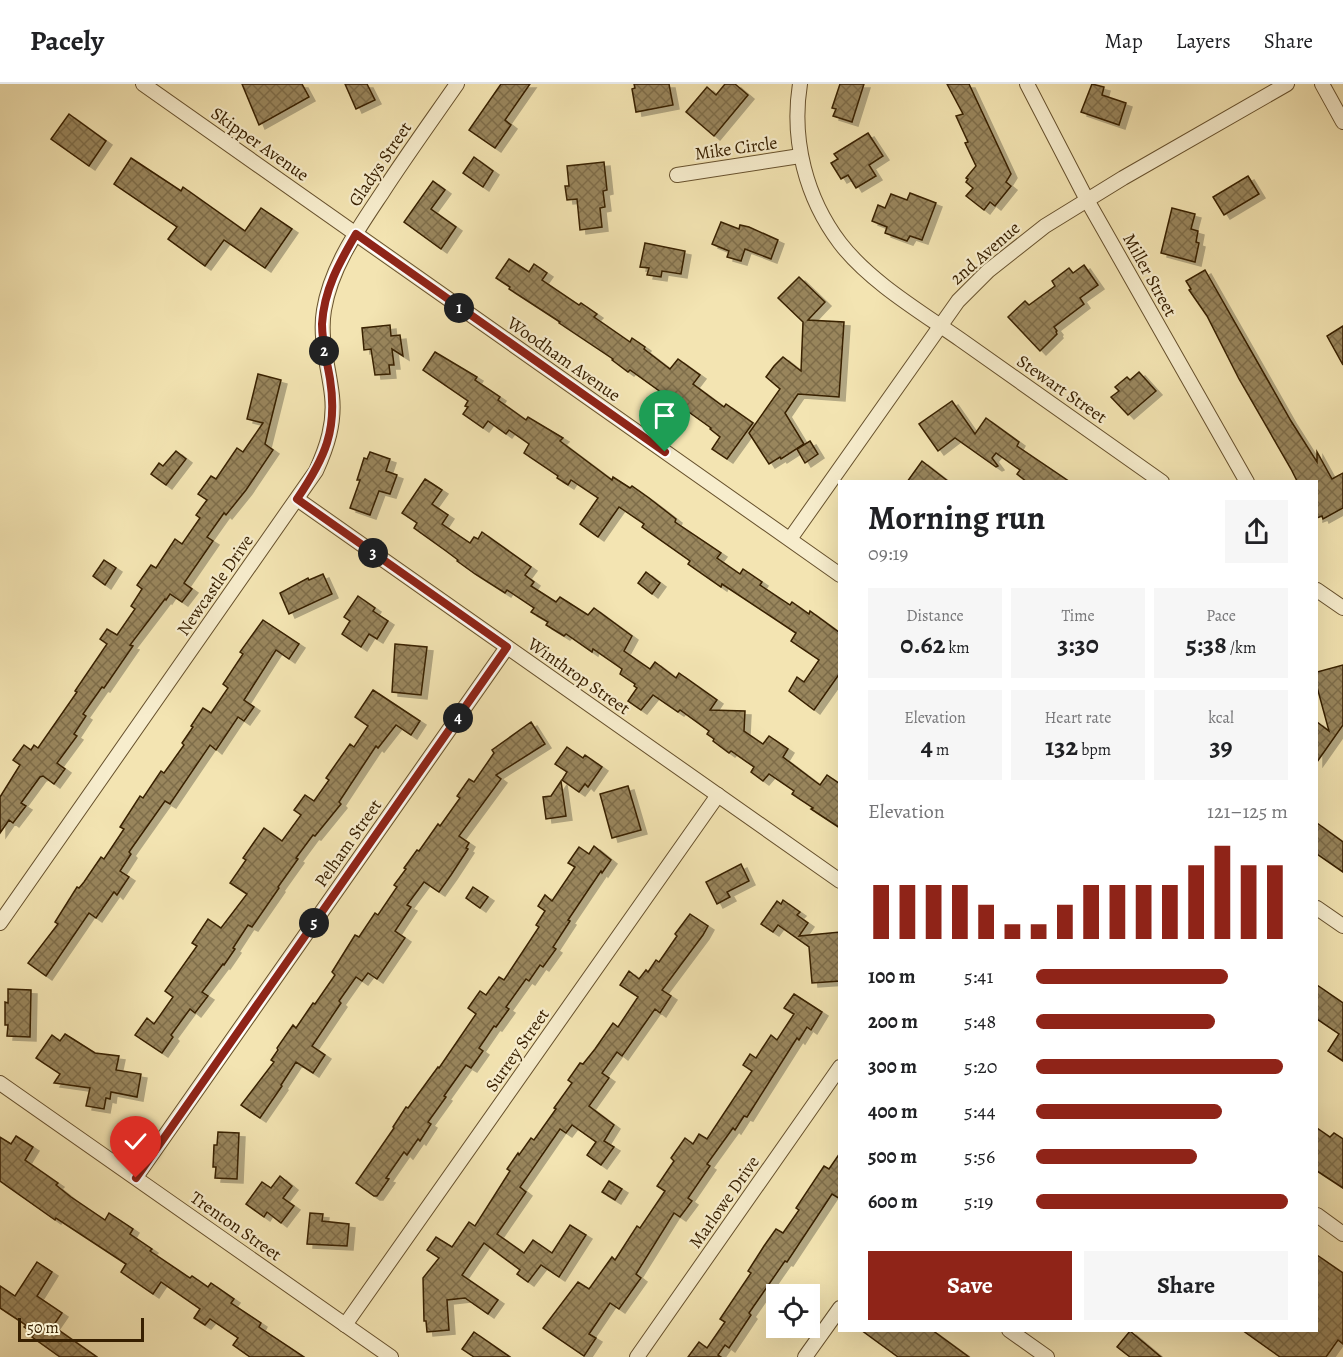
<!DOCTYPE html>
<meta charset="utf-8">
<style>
body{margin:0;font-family:Alegreya,serif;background:#f6f6f6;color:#202124;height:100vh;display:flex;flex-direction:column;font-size:22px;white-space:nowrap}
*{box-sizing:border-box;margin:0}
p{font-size:20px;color:#757577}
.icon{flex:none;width:33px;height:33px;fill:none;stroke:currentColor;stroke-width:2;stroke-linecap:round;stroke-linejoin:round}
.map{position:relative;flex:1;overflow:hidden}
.details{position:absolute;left:838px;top:396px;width:480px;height:852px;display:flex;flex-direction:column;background:#fff;border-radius:0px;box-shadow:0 6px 24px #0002}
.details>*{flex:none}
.buttons{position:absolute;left:766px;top:1200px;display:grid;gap:12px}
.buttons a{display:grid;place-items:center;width:54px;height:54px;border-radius:0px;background:#fff;box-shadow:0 6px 24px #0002;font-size:30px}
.scale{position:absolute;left:18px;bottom:15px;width:126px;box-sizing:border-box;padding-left:6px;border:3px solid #382001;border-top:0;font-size:16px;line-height:21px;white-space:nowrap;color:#382001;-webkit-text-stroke:4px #f7edcd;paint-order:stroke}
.pin{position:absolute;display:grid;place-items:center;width:51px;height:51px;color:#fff;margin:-62px -26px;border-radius:50% 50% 50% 0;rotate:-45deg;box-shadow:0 0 6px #0007}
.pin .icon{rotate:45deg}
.km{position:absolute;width:30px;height:30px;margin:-15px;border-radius:50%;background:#222;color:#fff;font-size:16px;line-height:30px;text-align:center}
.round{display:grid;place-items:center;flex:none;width:63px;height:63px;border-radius:0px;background:#f6f6f6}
.headline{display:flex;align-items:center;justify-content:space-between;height:102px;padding:0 30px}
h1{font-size:33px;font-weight:700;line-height:45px}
.stats{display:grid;grid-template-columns:repeat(3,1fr);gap:9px;height:102px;padding:6px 30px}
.stats div{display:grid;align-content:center;border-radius:0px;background:#f6f6f6;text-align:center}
.stats b{font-size:26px;font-weight:700}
.stats small{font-size:16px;font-weight:400}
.stats p{font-size:16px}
.chart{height:168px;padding:12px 30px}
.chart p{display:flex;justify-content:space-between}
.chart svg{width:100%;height:108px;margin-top:6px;stroke:#8f2418;stroke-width:6}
.primary-button{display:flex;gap:12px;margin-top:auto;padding:12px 30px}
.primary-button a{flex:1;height:69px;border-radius:0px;background:#8f2418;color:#fff;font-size:24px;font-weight:700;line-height:69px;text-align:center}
.primary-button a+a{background:#f6f6f6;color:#202124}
ul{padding:0 30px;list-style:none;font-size:20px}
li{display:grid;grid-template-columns:96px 72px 1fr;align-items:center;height:45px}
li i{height:15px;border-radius:8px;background:#8f2418}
header{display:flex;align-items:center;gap:36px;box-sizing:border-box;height:84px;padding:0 30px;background:#fff;border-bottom:2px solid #e0e0e0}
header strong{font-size:28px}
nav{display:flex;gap:33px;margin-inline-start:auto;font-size:21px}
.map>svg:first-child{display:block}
.building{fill:url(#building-cross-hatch);stroke:#382001;stroke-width:1.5;filter:url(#shadow)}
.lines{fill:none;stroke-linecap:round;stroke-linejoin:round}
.minor-casing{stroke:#67512d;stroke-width:16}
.minor{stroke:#f7edcd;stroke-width:14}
.route-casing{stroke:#fff;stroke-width:12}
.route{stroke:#8f2418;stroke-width:8}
.labels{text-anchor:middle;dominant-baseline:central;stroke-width:4.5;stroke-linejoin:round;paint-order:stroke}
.street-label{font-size:18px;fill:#382001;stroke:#f7edcd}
</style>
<header>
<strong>Pacely</strong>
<nav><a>Map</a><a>Layers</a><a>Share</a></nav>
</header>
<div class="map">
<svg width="1343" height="1273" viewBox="0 0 1343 1273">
<defs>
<pattern id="building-cross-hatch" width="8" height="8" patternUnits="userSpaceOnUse" patternTransform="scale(1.5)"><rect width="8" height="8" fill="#99865d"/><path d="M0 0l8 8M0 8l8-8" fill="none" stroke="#7e6d4a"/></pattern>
<filter id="shadow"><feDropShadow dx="6" dy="4" stdDeviation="0" flood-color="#0004"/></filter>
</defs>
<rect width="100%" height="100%" fill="#f3e4b2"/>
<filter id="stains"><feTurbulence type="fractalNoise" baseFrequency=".00333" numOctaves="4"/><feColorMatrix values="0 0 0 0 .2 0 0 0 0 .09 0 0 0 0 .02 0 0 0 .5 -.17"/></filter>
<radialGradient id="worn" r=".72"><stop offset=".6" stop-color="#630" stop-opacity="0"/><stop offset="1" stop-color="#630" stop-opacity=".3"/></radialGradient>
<g class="building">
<path d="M242,0h60l7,13 -50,28z"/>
<path d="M345,0h22l8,16 -19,9z"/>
<path d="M501,0h29l-25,36 6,5 -16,23 -26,-18z"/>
<path d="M634,0h35l4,21 -37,7 -4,-23 3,-1z"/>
<path d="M725,0h10l13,11 -34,41 -28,-24 21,-25 9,8z"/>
<path d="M840,0h24l-12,38 -19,-6 3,-7 -4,-1z"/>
<path d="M947,0h22l42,90 -5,8 5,4 -16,20 -5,-4 -6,8 -18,-14 7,-8 -7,-6 2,-3 -2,-1 10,-12 -11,-23 3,-1 -12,-26 7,-2z"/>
<path d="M1092,0l12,3 -2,8 24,8 -7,22 -38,-13z"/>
<path d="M69,30l37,27 -17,25 -38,-27z"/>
<path d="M868,49l15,23 -14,9 7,11 -20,12 -8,-13 -7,4 -10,-16 7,-4 -4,-5z"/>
<path d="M474,73l19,14 -10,16 -20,-14z"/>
<path d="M131,74l50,33 2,-4 62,44 16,-23 31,21 -27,39 -41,-28 -19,26 -37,-27 9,-12 -63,-43z"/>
<path d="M604,78l3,28 -4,1 2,16 -5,1 2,19 -22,3 -3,-31 -10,1 -2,-14h4l-2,-20z"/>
<path d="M1248,92l11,18 -35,21 -11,-18z"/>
<path d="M433,97l12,9 -14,19 25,18 -15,22 -37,-27z"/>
<path d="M910,109l26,10 -14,37 -12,-4 -3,5 -22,-8 2,-6 -15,-6 6,-16 7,3 6,-14 16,6z"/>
<path d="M1172,124l23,6 -4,15 7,2 -2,11 3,1 -4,19 -34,-9z"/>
<path d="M721,138l18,7 1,-4 9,2 29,13 -7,19 -26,-10 -4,12 -14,-4 2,-6 -17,-7z"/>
<path d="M645,159l40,8 -4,23 -19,-3 -1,6 -14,-2 2,-7 -9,-1z"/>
<path d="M509,175l20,13 5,-8 13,9 -5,7 37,25 2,-2 16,11 -3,3 36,25 2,-4 13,9 -1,2 26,20 8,-10 22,16 -7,9 31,23 2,-3 27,19 -26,36 -15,-10 8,-12 -10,-8 1,-1 -81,-58 -2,2 -16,-12 1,-1 -54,-36 1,-1 -51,-33 1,-2 -14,-9z"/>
<path d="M1084,181l14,20 -18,13 4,6 -30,23 3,4 -1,1 1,2 -17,17 -32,-34 17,-16 4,4 26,-19 -3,-5 17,-13 4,5z"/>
<path d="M1205,186l86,151 26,41v-10l15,27 11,-6v35l-20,11 -1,-3 -5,2v-36h-22l2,-1 -6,-12 -52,-90 -32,-63 -18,-26 2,-1 -5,-8z"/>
<path d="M799,193l26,25 -17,18 36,2 -5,75 -41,-3 -13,19 19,31 -23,15 -1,-2 -11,7 -20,-31 31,-44 -14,-12 8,-11 9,-9 18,14 2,-49 -25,-24z"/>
<path d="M390,241l1,11 9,-1 3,21 -11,-7 2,16h-5l1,9 -15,1 -4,-26 -7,1 -2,-22z"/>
<path d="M1343,242v39l-16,-29z"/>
<path d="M435,268l42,25 -2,3 25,17 -2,3 28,20 2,-3 35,21 -3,3 52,39 1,-3 17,11 2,-2 17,12 27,21 -1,3 46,31 -4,5 23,16 3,-5 19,13 -2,3 30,20 2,-3 17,12 1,-3 30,22v40l-26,37 -25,-19 8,-14 7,5 15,-22 -28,-19 5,-8 -74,-49 -1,3 -33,-23 2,-3 -48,-34 2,-3 -25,-17 -21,30 -18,-13 18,-26 -27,-18 -3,5 -11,-7 1,-2 -34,-23 5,-9 -20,-14 -3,4 -18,-13 -5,7 -20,-14 5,-7 -3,-1 3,-5 -45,-31z"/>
<path d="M1139,288l17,19 -28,24 -17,-18 8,-6 -4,-4 12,-10 3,3z"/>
<path d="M258,290l23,6 -16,64 8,6 -27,40 -20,25 -2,-2 -17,24 6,4 -29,42 8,6 -10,13 -12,-8 -4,6 -1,-1 -35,46 3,1 -29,42 -2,-1 -19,27 3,2 -12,18 3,2 -20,27 8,6 -11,15 -11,-8 -3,1 -19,26 5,3 -13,17 -4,-3 -9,13v-36l20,-32 -7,-5 11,-15 7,5 3,-5 4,3 39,-56 -2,-1 32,-47 -7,-5 7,-10 10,6 18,-26 -4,-3 11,-17 -5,-4 14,-20 5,3 19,-29 7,5 18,-26 -4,-3 11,-15 -9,-6 13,-18 5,3 21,-31 6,4 20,-29 -16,-4z"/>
<path d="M952,317l23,33 11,-16 33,24 -2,4 53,36h-43l-10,-8 3,-4 -24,-17 -4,5 6,8 -2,1 -41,-29 -17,13 -19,-27z"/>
<path d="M810,357l8,13 -13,9 -8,-14z"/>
<path d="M176,367l10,8 -20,26 -15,-11 8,-11 4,3z"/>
<path d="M370,368l20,7 -4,12 11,4 -7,19 -11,-3 -9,24 -20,-7 10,-28h-3l7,-22 3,1z"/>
<path d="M922,377l27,21h-42z"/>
<path d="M425,395l17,11 -10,14 16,11 -6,9 28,19 4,-6 4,2 4,-7 49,35 -6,8 9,7 -3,4 25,16 4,-5 28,18 6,-7 38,28 -8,15 26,18 5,-7 21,16 3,-5 38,27 -7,10 35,1 -1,20 19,13 6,-8 19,13 -5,8 37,28 7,-10 13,9v44l-29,-19 2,-1 -21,-14 2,-3 -25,-17 -6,7 -12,-9 3,-5 -23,-16 -2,2 -16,-12 1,-2 -7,-5 2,-3 -29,-21 -2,2 -25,-17 -12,15 -13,-9 9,-13 -3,-2 1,-2 -15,-10 2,-5 -29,-20 -1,3 -26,-18 -2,2 -18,-11 2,-3 -17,-10 3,-4 -27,-18 -2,3 -30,-19 -18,-13 1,-1 -12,-9 -32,-23 3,-5 -15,-10z"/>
<path d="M104,476l12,8 -11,17 -12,-9z"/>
<path d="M646,488l14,11 -8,11 -14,-11z"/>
<path d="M323,490l9,20 -43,20 -9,-21 28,-15 1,2z"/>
<path d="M358,512l17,12 -2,3 15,10 -11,18 -8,-5 -8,13 -19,-13 8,-13 -6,-4z"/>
<path d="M263,536l36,24 -10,15 -13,-9 -32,50 10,7 -10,14 -6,-4 -22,33 -6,-5 -40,59 -5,-3 -36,51 2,2 -11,17 9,6 -12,18 -3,-3 -18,26 -7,-5 -43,63 -18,-13 30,-39 -3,-2 22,-35 2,1 5,-6 17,-25 3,2 20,-30 -4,-2 20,-31 3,2 18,-27 3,2 20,-28 -2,-2 11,-16 -2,-1 12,-18 8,5 17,-25 -5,-4 20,-30 -3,-2z"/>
<path d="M395,560l32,3 -6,48 -29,-3z"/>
<path d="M1343,581v60l-26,37v-40l12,9 -12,-44v-15z"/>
<path d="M373,606l47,31 -9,14 -15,-10 -18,23 -2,-2 -37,56 2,2 -26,32 -2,-1 -17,23 2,1 -20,28 1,1 -27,39 -4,-2 -15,23 2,1 -11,16 -1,-1 -21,28 6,4 -13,17 -5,-4 -19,26 2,2 -11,16 -27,-18 12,-17 7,6 19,-27 -8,-6 32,-45 -5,-3 16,-24 13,9 26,-34 -17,-11 16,-23 -3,-2 21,-30 18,13 19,-26 -7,-5 11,-15 9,6 15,-21 -3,-2 24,-34 4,3 14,-21 -13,-9z"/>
<path d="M531,638l14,22 -49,31 5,4 -42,57 10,7 -3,5 2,1 -17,26 -12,17 -15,-10 -17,23 4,2 -16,24 10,7 -28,41 -9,-6 -6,8 -6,-4 -17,24 2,2 -29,43 13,9 -12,18 -17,-11 -15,23 1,1 -22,32 -19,-13 33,-43 -3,-2 7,-10 -1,-2 16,-23 3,3 17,-25 2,1 20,-29 -3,-3 23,-37 4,2 16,-24 3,2 19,-28 -3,-2 12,-16 -2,-1 13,-18 2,1 19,-27 2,2 20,-28 -3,-2 12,-17 5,3 20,-29 -2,-3z"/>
<path d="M567,663l16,11 2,-3 17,12 -14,20 -3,-3 -6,8 -17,-12 5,-8 -12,-8z"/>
<path d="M561,697l5,35 -20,3 -3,-22 8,-1z"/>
<path d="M628,702l13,44 -29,8 -12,-44z"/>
<path d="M1317,739l26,19v30l-26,-18z"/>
<path d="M594,762l17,14 -9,13 -1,-2 -33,49 2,1 -17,26 3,2 -13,18 -3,-2 -11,16 -3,-2 -20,28 3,2 -13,18 -2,-1 -15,22 4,3 -12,17 -5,-3 -22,31 2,1 -18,25 3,2 -11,17 -2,-2 -11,16 -3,-3 -18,26 3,1 -12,17h-3l-18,-13 38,-55 -1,-1 13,-20 2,1 30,-41 1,1 37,-54 -8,-6 12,-17 6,4 13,-18 5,3 35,-53 -3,-2 9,-14 -7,-5 7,-11 7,6 23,-34 -7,-4 11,-16 10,7z"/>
<path d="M741,780l8,17 -22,11 3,5 -13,7 -11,-22z"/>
<path d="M473,803l15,10 -8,11 -14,-10z"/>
<path d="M783,816l17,12 -3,3 11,8 -9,13 41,-4v49l-28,2 -3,-36 -31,-22 -5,7 -12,-8 16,-23 4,3z"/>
<path d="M690,830l18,12 -5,9 -41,55 9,6 -11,17 -5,-4 -33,47 -5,-4 -15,21 7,5 -20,28 25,19 -10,16 10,6 -13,18 -14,-10 9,-13 -24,-17 -6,8 -6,-4 -40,58 6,5 -29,42 27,19 9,-13 19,13 18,-28 16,10 -27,42 -18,-12 -13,17 -11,-8 3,-4 -36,-27 -22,32 36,25 -10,14 -23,-16 -18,2 2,30 -22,2 -1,-11h-2l-1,-43 16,-20 -12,-8 9,-13 16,10 17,-25 6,4 35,-55 -3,-2 11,-16 1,2 12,-17 3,2 22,-31 -2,-1 18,-25 -4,-3 12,-17 3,1 12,-15 18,-26 5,4 20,-30 -18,-12 9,-14 10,8 7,-9 2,2 8,-12 3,2 18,-26 -2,-2z"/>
<path d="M1317,901l26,18v58l-15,-10 11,-17 -22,-15z"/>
<path d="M8,905l23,1 -1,47 -23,-1 1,-11h-3v-23l3,1z"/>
<path d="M794,910l28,18 -11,18 -4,-3 -8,13 -2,-2 -50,79 -3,-1 -9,14 -2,-2 -26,36 3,2 -22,32 4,3 -12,16 -6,-4 -38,61 5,4 -22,31 -9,-6 -21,31 7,4 -12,18 -41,-28 35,-46 11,7 23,-32 3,3 22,-34 3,2 25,-37 -8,-5 17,-25 -3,-3 14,-20 8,6 6,-10 8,5 45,-68 -9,-6 7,-11 6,4 15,-23 6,5 17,-26 -10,-6z"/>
<path d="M65,950l30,19 24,3 -3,14 25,4 -4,23 -26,-5 -1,7 -4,-1 -2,11 -18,-3 4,-18 -36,-5 6,-9 -24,-16 16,-23 8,6z"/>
<path d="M1317,1044l13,9 4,-4 9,6v49l-26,-17z"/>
<path d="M218,1048l21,1 -2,46 -22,-1 1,-11h-3l1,-22h3z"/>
<path d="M16,1052l17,11 -8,13 33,23 -2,2 15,12 34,23 4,-7 24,16 -3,5 22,15 -2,2 40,27 2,-2 16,11 3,-4 23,16 -3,4 30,20 -2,4 45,30h-54l-17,-12 5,-7 -28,-19 -5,6 -11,-7 6,-9 -39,-27 -8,12 -32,-22 5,-8 -70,-46 -1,2 -55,-39v-44l11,7z"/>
<path d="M840,1069v46l-8,-5 -45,68 -2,-1 -36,52 2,2 -22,33 -4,-3 -7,10 3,2h-33l11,-15 8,6 18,-26 -5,-3 31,-46 -3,-2 16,-25 12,-17 7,4 16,-23 -3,-2 28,-42 5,3z"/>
<path d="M280,1092l12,10 -9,12 11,8 -13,17 -14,-11 -3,5 -18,-13 16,-22 9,6z"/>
<path d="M609,1097l13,8 -7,11 -13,-8z"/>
<path d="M310,1129l13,1 -1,7 27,3 -2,22 -40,-2z"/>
<path d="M1317,1171l26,18v71l-5,-4 -12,17h-46l-38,-27h75z"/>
<path d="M37,1178l15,10 -15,24 25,17 -9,13 44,31h-37l-28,-20 2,-3 -10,-7 2,-2 -26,-17v-22l15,10z"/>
<path d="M861,1246h71l37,27h-71z"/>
<path d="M1130,1247l31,26h-31l-13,-10z"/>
<path d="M474,1248l36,25h-36l-12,-8z"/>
</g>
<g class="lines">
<g class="minor-casing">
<g id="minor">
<path d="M143,0l697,491"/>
<path d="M800,0c-9,56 6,114 40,159 30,39 81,69 121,97 67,47 134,94 201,142"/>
<path d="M1027,0l60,116 160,282"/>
<path d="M1322,0l21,38"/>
<path d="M677,91l123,-19"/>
<path d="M297,415l543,382"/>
<path d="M790,455l168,-238 30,-30 57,-45 78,-48 164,-94"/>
<path d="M1317,506l26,18"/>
<path d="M1317,824l26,18"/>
<path d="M0,839l316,-452c11,-24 19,-48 16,-75 -3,-29 -13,-56 -8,-86 7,-43 34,-81 58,-117 24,-37 50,-73 75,-109"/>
<path d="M0,999l391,274"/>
<path d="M136,1093l371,-530"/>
<path d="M1317,1131l26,19"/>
<path d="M345,1241l373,-530"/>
<path d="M1009,1246l38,27"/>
<path d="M637,1273l203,-290"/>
<path d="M805,1273l35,-49"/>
</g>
</g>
<use href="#minor" class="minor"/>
</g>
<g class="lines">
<g class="route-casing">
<path id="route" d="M136,1094l371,-531 -210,-148c28,-41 41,-69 33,-120 -3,-18 -8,-36 -8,-55 2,-34 17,-61 34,-90l309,218"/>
</g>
<use href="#route" class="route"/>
</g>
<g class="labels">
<g class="street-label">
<text transform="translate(260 60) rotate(35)">Skipper Avenue</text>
<text transform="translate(736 64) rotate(-8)">Mike Circle</text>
<text transform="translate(380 80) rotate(-56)">Gladys Street</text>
<text transform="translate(985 169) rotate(-41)">2nd Avenue</text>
<text transform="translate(1150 191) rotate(61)">Miller Street</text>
<text transform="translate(564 275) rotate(35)">Woodham Avenue</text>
<text transform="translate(1062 305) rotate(35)">Stewart Street</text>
<text transform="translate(215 501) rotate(-55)">Newcastle Drive</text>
<text transform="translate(579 592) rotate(35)">Winthrop Street</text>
<text transform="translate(348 759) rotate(-55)">Pelham Street</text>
<text transform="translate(517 966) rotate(-55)">Surrey Street</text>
<text transform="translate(724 1118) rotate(-55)">Marlowe Drive</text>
<text transform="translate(236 1142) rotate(35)">Trenton Street</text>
</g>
</g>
<rect width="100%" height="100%" filter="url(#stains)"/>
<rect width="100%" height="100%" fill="url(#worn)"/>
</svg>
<div class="buttons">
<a><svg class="icon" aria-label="locate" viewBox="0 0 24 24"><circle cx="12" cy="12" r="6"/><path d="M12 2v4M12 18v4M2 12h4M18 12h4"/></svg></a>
</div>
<div class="scale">50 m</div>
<div class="pin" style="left:665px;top:368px;background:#1e9e55"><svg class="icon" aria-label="arrive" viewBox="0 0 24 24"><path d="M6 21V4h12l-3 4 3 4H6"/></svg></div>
<div class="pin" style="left:136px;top:1094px;background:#d93025"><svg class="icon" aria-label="check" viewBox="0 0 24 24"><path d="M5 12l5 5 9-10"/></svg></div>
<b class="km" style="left:459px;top:224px">1</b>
<b class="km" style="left:324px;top:267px">2</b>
<b class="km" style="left:373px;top:469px">3</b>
<b class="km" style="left:458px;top:634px">4</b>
<b class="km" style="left:314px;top:839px">5</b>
<section class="details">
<div class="headline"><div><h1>Morning run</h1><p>09:19</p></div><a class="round"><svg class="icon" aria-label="share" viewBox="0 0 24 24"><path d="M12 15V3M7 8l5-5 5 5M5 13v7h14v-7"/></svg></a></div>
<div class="stats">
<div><p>Distance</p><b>0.62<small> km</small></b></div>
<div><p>Time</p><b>3:30</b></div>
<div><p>Pace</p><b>5:38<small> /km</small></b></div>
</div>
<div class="stats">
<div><p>Elevation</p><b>4<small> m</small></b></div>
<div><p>Heart rate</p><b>132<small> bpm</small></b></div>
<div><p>kcal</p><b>39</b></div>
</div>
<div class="chart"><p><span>Elevation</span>121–125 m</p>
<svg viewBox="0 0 160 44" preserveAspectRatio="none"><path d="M5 44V22M15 44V22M25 44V22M35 44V22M45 44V30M55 44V38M65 44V38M75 44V30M85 44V22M95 44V22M105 44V22M115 44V22M125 44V14M135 44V6M145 44V14M155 44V14"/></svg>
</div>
<ul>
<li><b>100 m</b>5:41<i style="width:76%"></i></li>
<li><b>200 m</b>5:48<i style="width:71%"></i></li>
<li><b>300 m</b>5:20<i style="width:98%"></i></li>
<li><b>400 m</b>5:44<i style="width:74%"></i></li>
<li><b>500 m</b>5:56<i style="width:64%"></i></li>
<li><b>600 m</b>5:19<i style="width:100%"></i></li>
</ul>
<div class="primary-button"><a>Save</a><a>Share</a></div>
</section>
</div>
